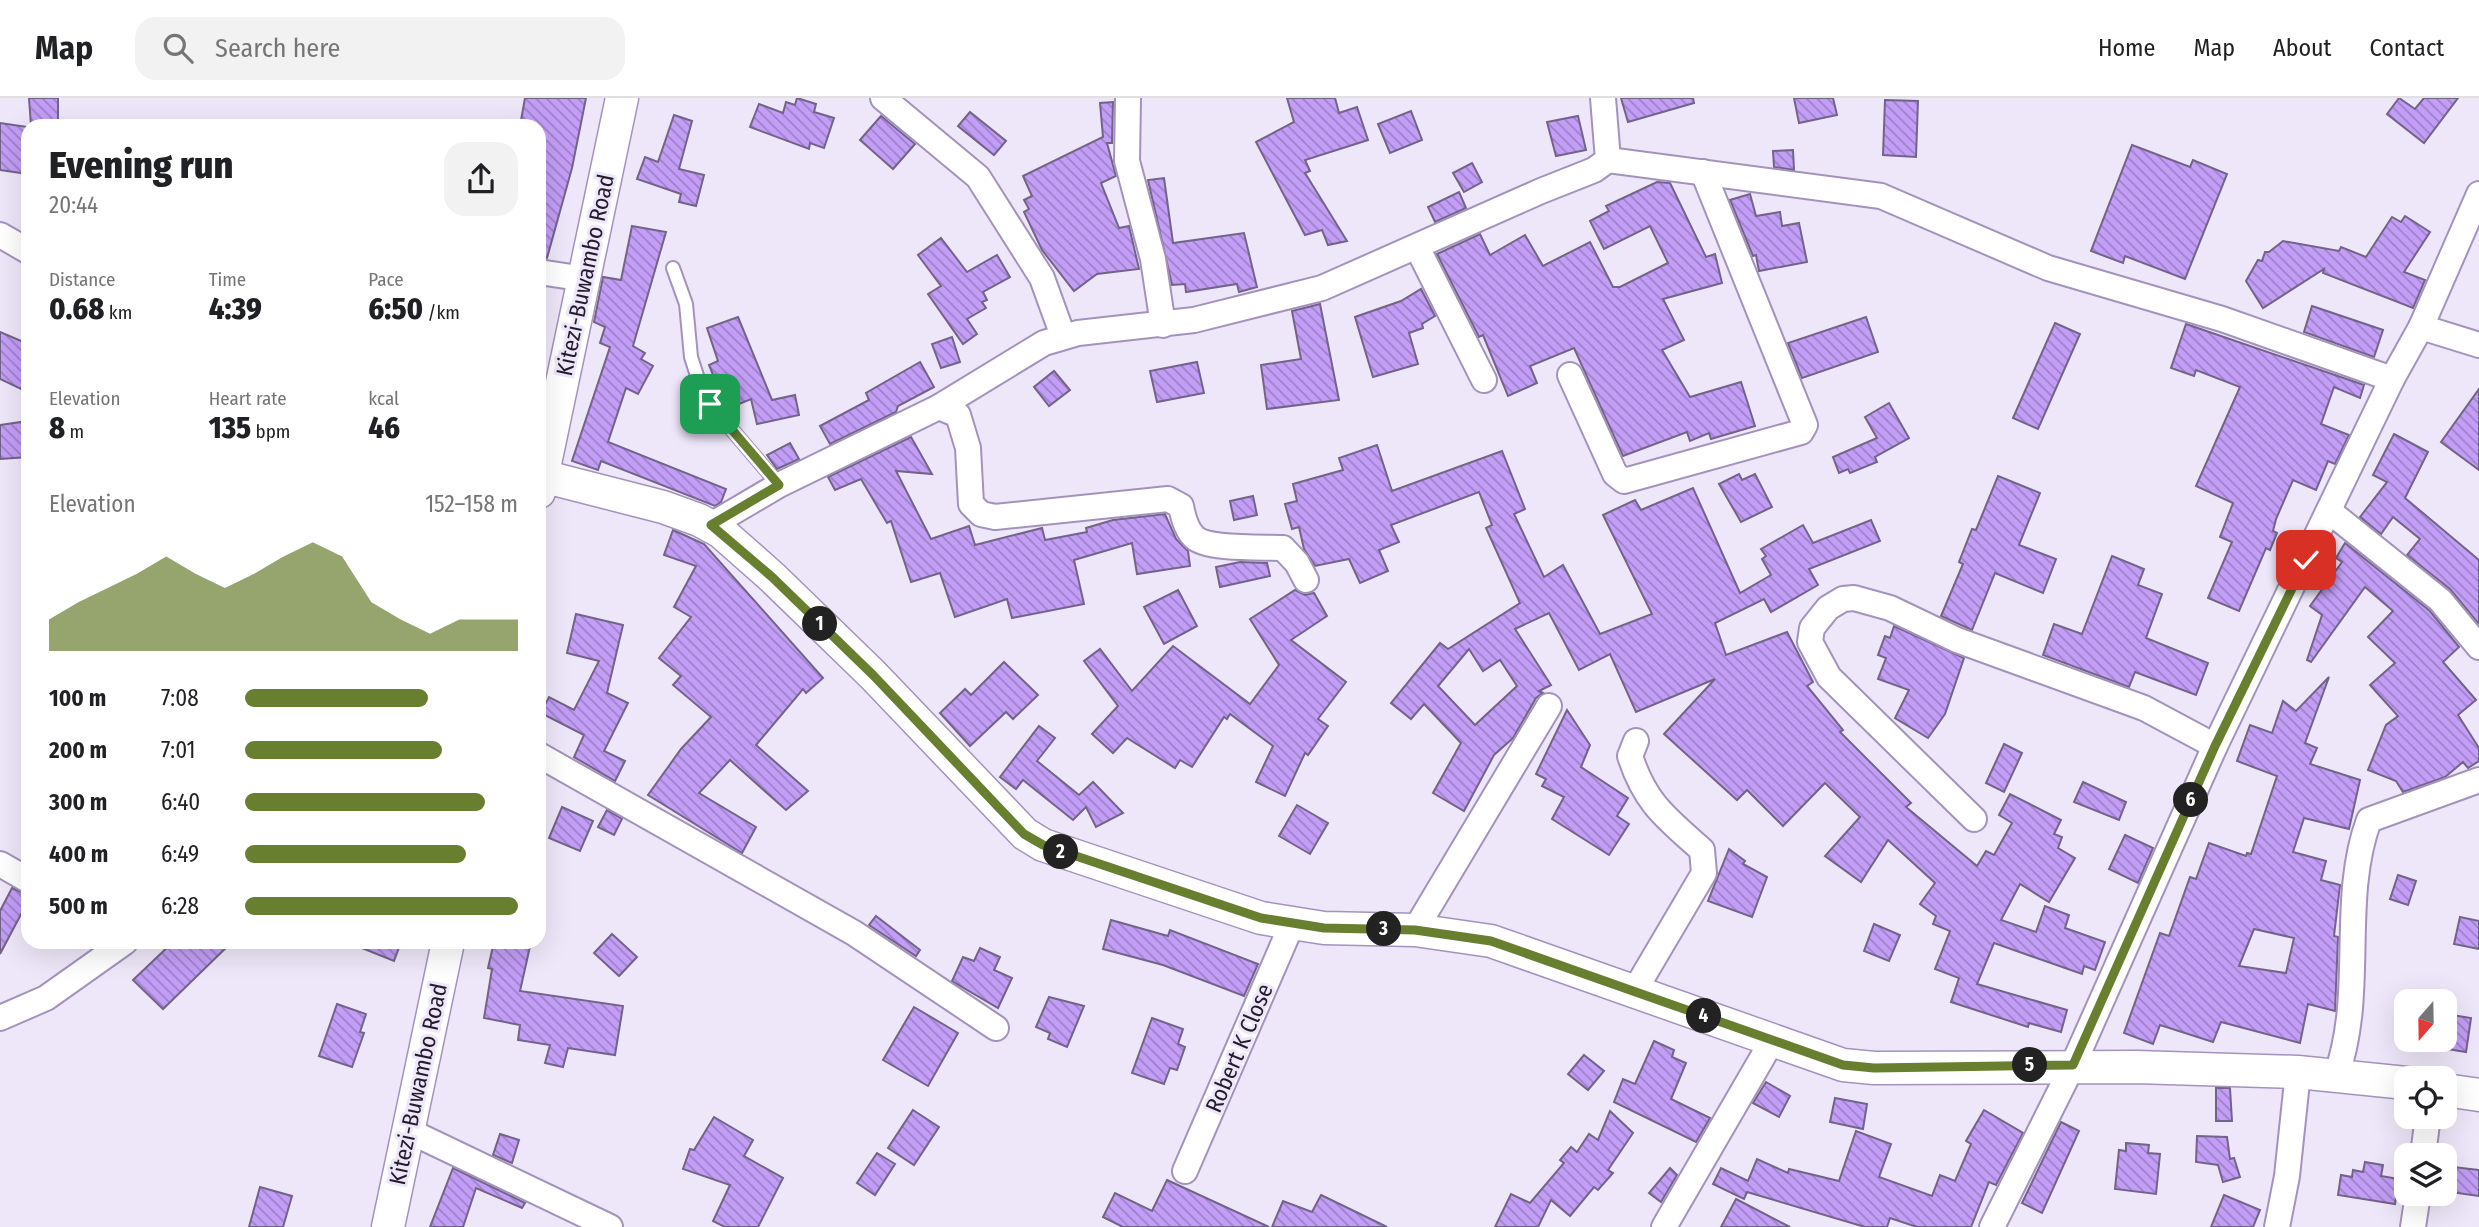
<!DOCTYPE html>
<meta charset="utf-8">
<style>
body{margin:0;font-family:"Fira Sans Condensed",sans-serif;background:#f2f2f2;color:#202124;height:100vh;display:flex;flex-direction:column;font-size:26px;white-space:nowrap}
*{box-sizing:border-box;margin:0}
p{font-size:23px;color:#757577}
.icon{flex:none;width:38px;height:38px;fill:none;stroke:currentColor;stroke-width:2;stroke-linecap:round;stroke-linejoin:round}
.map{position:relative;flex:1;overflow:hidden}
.drawer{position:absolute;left:21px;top:21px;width:525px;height:830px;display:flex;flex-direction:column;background:#fff;border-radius:21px;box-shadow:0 7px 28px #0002}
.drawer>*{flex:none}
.needle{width:46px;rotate:200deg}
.fabs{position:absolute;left:2394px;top:891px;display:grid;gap:14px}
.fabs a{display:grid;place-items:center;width:63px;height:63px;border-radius:14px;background:#fff;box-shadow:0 7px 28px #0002;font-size:35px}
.pin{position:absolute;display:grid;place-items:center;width:60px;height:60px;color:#fff;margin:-30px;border-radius:14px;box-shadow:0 4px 10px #0006}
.km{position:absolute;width:35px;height:35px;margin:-18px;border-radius:50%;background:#222;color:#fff;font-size:19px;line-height:35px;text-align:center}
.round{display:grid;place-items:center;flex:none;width:74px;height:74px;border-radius:21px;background:#f2f2f2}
.headline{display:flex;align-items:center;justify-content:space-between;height:119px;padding:0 28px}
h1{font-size:38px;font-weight:800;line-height:52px}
.stats{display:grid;grid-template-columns:repeat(3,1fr);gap:10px;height:119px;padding:7px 28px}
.stats div{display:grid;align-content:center}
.stats b{font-size:30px;font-weight:800}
.stats small{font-size:19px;font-weight:400}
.stats p{font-size:19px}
.chart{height:196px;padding:14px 28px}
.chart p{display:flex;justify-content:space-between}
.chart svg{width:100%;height:126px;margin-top:7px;fill:#697f30;opacity:.7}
ul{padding:0 28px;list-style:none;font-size:23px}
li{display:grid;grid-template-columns:112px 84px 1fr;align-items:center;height:52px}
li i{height:18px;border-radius:9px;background:#697f30}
header{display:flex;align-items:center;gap:42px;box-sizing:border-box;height:98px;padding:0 35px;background:#fff;border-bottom:2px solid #e0e0e0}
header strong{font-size:33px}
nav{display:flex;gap:38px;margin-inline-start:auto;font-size:24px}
.search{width:490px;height:63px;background:#f2f2f2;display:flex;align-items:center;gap:18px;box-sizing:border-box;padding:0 24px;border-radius:21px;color:#757577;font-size:26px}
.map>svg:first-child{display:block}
.building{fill:url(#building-back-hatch);stroke:#726389;stroke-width:2;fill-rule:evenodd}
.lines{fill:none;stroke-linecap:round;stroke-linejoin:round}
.service-casing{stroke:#a393bc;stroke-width:16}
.minor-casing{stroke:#a393bc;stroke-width:28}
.tertiary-casing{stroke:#a393bc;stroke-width:35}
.service{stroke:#fff;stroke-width:12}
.minor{stroke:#fff;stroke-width:24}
.tertiary{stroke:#fff;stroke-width:32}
.route-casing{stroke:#fff;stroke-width:14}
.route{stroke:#697f30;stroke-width:9}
.labels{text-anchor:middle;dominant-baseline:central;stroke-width:6;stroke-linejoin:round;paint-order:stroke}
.street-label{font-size:23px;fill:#221b2b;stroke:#eee7f9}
</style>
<header>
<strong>Map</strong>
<div class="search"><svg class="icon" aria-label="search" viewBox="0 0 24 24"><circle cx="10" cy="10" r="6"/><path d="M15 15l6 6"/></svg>Search here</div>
<nav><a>Home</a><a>Map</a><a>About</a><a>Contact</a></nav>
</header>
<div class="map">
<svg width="2479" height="1129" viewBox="0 0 2479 1129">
<defs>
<pattern id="building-back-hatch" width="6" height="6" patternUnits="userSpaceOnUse" patternTransform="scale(1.75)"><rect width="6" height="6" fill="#c39ef7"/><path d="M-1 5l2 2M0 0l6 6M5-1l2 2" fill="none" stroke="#9e80c8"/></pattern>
</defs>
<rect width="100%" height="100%" fill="#eee7f9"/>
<g class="building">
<path d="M29,0h29v28h-27z"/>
<path d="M525,0h61l-14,70 -25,90 -8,-1v-131h-19z"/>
<path d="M797,0l19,6 -2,8 20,6 -10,30 -14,-5 -1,6 -59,-22 9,-23 24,9 3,-11 9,3z"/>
<path d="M1287,0h48l4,15 18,-6 11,33 -63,20 5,11 -5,2 42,68 -19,4 -6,-15 -17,5 -49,-93 38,-20z"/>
<path d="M1621,0h72l1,5 -66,19z"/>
<path d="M1794,0h39l4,17 -38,8z"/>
<path d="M2399,0l16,11 9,-11h34l-34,45 -37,-29z"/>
<path d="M1885,2l33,1 -2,56 -33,-2z"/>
<path d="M1113,4l-1,41h-5l9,33 -15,7 18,45 10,-2 10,43 -42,5 -23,17 -32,-41 -18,-38 5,-3 -5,-9 8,-4 -9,-20 80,-39 -3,-34z"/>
<path d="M1411,13l11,29 -32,13 -12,-29z"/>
<path d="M970,14l36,29 -12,14 -36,-29z"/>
<path d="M674,17l18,6 -13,48 25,6 -8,31 -17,-4 2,-8 -44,-15 8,-22 13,5z"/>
<path d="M881,18l34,28 -22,25 -33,-29z"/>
<path d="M1578,18l8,34 -30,6 -9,-34z"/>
<path d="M0,25l28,4v47l-28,-4z"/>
<path d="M2132,47l58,22 3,-7 34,14 -42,105 -60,-23 -2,7 -32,-12z"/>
<path d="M1793,52l1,20 -20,-3 -1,-16z"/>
<path d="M1472,65l10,19 -18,10 -11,-19z"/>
<path d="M1164,80l9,65 71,-10 13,54 -18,5 -2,-8 -51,8 -1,-8 -13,1 -24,-105z"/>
<path d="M1657,84l13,1 36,74 9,-3 7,29 -59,16 21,41 -22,10 28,47 51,-15 14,44 -44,13 -2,-6 -19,8 -3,-9 -64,24 -49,-108 -44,18 7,17 -29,13 -25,-61 -4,2 -42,-83 43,-20 10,21 35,-20 18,31 47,-24 23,45h7l48,-24 -18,-37 -46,23 -14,-28 19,-10 -3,-5z"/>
<path d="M1459,94l7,16 -31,14 -7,-15z"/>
<path d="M1750,96l6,22 24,-4 2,14 17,-3 8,39 -48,9 -3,-16 -3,1 -23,-56z"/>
<path d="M2405,118l25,16 -26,40 21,8 -12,28 -90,-35 1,-4 -61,39 -17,-27 12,-21 4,1 3,-9h4l14,-11 56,10 2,-4 25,10 26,-40 9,5z"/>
<path d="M632,128l34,6 -33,114 12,7 -4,6 12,7 -15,28 -12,-6 -18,54 118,47 -5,13 -6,4 -114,-45 -3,9 -26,-9 38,-114 -10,-4 5,-16 -11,-5 9,-45 18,3z"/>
<path d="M941,140l26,34 30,-17 13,22 -27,15 4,8 -5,2 4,6 -19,11 10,15 -14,10 -35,-50 13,-8 -23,-31z"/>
<path d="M1421,191l14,27 -13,8 1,4 -14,5 9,31 -45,13 -18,-60 46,-16z"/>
<path d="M1320,206l19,96 -72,9 -6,-44 40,-6 -9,-48z"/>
<path d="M2312,208l71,24 -9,27 -70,-25z"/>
<path d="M738,219l34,83 23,-5 4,20 -42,9 -6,-25 -24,10 -18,-44 9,-4 -11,-33z"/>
<path d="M1866,219l12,35 -76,26 -14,-35z"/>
<path d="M2055,225l25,11 -42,95 -25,-11z"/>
<path d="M2186,226l178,61 -4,13 -26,-11 -13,37 28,11 -14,29 -7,-3 -12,29 -23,-10 -17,39 -3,12 4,2 -7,17 -4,-2 -27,63 -31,-13 24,-56 -12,-5 13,-34 -37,-17 44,-99 -44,-17 -2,6 -23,-8z"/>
<path d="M0,234l28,12v29l-7,16 -21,-10z"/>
<path d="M952,239l8,25 -19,6 -9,-24z"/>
<path d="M920,264l14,25 -36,19 -2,6 -66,32 -10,-18 49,-26 -3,-7z"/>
<path d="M1197,264l7,31 -47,9 -7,-31z"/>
<path d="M1054,273l16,19 -21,16 -15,-19z"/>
<path d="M2479,291v81l-38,-28z"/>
<path d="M1889,305l20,35 -34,19 2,5 -27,11 -2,-4 -9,4 -6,-16 44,-19 -12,-21z"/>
<path d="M28,323v36l-28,2v-34z"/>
<path d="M2394,336l34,18 -23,46 74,62v64l-29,-35 -43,-34 13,-16 -27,-22 -12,17 -21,-17 27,-35 -14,-7z"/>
<path d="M911,339l21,37 -36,-3 35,68 38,-13 6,19 67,-17 3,12 42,-8 -1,-4 27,-8 52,-6 11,25 12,12 2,15 -53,8 -5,-31 -58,17 10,44 -72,14 -5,-19 -52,18 -15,-44 -29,9 -20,-61 -4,2 -26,-44 -26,11 -7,-13z"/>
<path d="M790,345l9,16 -22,10 -10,-14z"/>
<path d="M1377,347l15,46 110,-40 23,58 -11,5 30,63 19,-12 37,69 52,-20 -49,-99 32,-15 6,10 52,-22 47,105 31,-18 -9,-16 4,-3 -5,-7 42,-24 10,18 58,-23 9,21 -71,28 9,16 -47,27 -7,-13 -49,24 11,32 61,-23 26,50 -6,4 36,44 -3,2 71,71 -5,4 71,59 9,-15 8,4 18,-32 -13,-8 11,-21 51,26 -7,14 8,3 -4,11 17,10 -26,44 -29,-18 -19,36 35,12 9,-26 24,9 -4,13 40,14 -10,28 -11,-4 -2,8 -88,-31 -17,41 90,26 -6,22 -32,-9 -1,4 -77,-25 8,-24 -24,-9 15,-38 -17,-7 3,-8 -16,-12 15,-21 -47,-43 -27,42 -36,-26 35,-39 -35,-34 -42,43 -36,-36 -10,10 -73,-66 51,-55 -79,33 -26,-58 -31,16 -30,-57 -34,16 36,56 -12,6 4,2 -7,5 -23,40 -19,17 -30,56 -31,-18 28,-50 -37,-39 -13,15 -20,-16 49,-60 8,6 72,-46 -34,-75 6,-3 -13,-33 -88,33 8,17 -20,8 9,21 -28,12 -11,-24 -34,7 -11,-17 -5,-22 -7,2 -7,-25 12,-3 -4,-17 50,-14 -4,-12zM1469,551l14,22 17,-11 17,26 -42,39 -37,-39z"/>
<path d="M1739,376l3,6 13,-6 17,33 -31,15 -22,-38z"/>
<path d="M1998,378l42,17 -21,52 37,14 -13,34 -48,-20 -23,57 -31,-14 22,-52 -4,-2 13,-33 4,1z"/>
<path d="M1253,398l4,19 -23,5 -4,-19z"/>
<path d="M673,432l31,14 119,134 -17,15 -3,-4 -47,56 52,46 -22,19 -56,-50 -31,33 57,34 -14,26 -94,-58 33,-46 30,-32 -38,-32 8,-9 -22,-18 32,-41 -17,-10 22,-41 -32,-11z"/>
<path d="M2345,445l85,68 29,36 -16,15 33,38 -18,15 21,33v13l-11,7 -5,-6 -18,15 -42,15 -7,-11 -28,-11 18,-45 12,-9 -28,-31 25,-22 -27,-26 25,-26 -28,-24 -54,75 -4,-2 15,-45 -12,-9 32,-44 -6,-4z"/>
<path d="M2112,458l32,13 -6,16 24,9 -16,44 62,25 -12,32 -61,-23 -6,15 -86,-32 11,-31 28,10z"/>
<path d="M1240,464l27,1 3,13 -50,11 -4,-20z"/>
<path d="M1178,492l19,36 -33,18 -20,-37z"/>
<path d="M1295,492l10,5 9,-2 13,23 -36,24 55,42 -28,37 10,7 -20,29 -3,-2 -20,43 -29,-14 17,-36 -43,-32 -3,5 -3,-2 -32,50 -12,-7 -5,8 -48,-30 -14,15 -21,-19 26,-28 -34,-45 16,-12 32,42 41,-45 77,58 29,-39 -29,-46z"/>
<path d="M576,516l47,11 -16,68 21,10 -24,48 21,10 -10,20 -41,-24 10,-22 -43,-22 8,-16 25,13 25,-49 -32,-8z"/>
<path d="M1894,528l70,32 -19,56 -17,24 -33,-20 14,-28 -31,-11 8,-21 -8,-3 7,-19 5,2z"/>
<path d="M1004,564l34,33 -25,24 -7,-7 -36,34 -30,-33 25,-24 6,6z"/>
<path d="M2329,579l-24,66 12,5 -7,16 50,16 -11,49 -45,-11 -11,34 33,9 -5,19 19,5 -6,51 4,1 -3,74 -27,-7 -8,39 -79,-21 -8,20 -53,-17 -7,19 -29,-11 36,-100 9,3 21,-59 6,2 13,-36 37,13 1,-3 4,1 26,-78 -40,-15 13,-36 22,8 11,-32 13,10zM2254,831l40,9 -8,35 -47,-7z"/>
<path d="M1567,612l23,35 -9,22 47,31 -11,18 12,8 -20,31 -57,-36 12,-22 -22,-11 4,-7 -10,-5z"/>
<path d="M1039,628l16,12 -18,23 42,34 14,-13 30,31 -27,14 -10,-20 -13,13 -50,-40 -7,9 -16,-12z"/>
<path d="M2004,646l18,9 -18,39 -18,-9z"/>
<path d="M2083,684l43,20 -7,18 -45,-18z"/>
<path d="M1297,707l31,18 -18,31 -31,-18z"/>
<path d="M562,709l31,14 -13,30 -31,-13z"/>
<path d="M607,712l15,9 -8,16 -16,-8z"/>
<path d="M2125,737l28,13 -15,35 -29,-14z"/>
<path d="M1729,751l16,12 -2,3 24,13 -15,40 -44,-16z"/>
<path d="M2398,777l18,6 -8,24 -18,-6z"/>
<path d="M12,790l16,7v6l-28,53v-43z"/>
<path d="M876,818l44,34 -4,6 -47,-31z"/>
<path d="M2460,819l19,4v28l-25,-5z"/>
<path d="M1111,822l57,16 2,-6 88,34 -14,32 -81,-31 -60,-16z"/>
<path d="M1874,826l26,11 -11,26 -25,-10z"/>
<path d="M612,836l25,23 -18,19 -25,-23z"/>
<path d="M173,844h59l-69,67 -30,-29z"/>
<path d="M347,844h54l-7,19z"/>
<path d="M494,844h37l-11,49 103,15 -8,49 -47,-7 -5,19 -18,-4 5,-18 -32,-5 2,-15 -36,-7 8,-49 -4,-1z"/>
<path d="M980,850l20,9 -6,13 18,8 -14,30 -46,-27 11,-24 11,4z"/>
<path d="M1049,899l35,9 -17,41 -19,-8 2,-6 -14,-6z"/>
<path d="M337,906l29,10 -6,18 4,1 -12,34 -33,-11z"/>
<path d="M914,909l44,26 -30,53 -45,-26z"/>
<path d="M2452,917l19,3 -5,34 -19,-3z"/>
<path d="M1152,920l31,11 -5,15 7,3 -8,23 -7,-2 -6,16 -32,-11z"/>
<path d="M1654,943l20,9 -2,7 14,6 -15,36 39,19 -14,24 -82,-40 9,-23 12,5z"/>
<path d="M1584,957l20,16 -16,19 -20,-16z"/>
<path d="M1766,984l24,14 -11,21 -26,-14z"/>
<path d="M2216,990h14l2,33h-16z"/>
<path d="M1835,1000l32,6 -4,25 -33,-7z"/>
<path d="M913,1012l26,17 -25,38 -26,-17z"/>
<path d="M1984,1012l39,23 -27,52 -7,-3 -18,45h-54l-27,-9 -3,9h-22l-118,-35 -3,7 -31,-15 8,-16 27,13 9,-22 31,14 1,-4 50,12 17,-50 35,13 -12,33 53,19 8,-21 15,6 16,-37 -5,-3z"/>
<path d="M1610,1013l23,22 -25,37 5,3 -15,17 -4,-3 -24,29 -19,-16 -13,27h-43l16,-33 19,9 34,-40 -4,-3 11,-13 6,5 12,-18 9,6z"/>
<path d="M714,1019l39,23 -9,16 39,22 -25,49h-33l-12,-6 17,-36 -47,-16 7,-20 4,1z"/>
<path d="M2061,1024l18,9 -37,82 -20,-10z"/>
<path d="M500,1036l19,6 -7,23 -19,-8z"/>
<path d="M2197,1038l30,1 3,22 4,-1 6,19 -17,5 -5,-17 -22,-3z"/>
<path d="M2126,1045l23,2 -1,8 12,1 -4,40 -41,-5 4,-39 7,1z"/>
<path d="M877,1055l18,11 -20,31 -18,-12z"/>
<path d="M2365,1064l18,3 -2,11 18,3 -4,25 -57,-9 3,-20 11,2 1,-7 10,2z"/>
<path d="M2453,1069l26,3v26l-29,-4z"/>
<path d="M453,1070l72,35 -3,5 -46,-20 -13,39h-33z"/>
<path d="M1670,1070l7,7 -16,27 -12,-9z"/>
<path d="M1167,1082l102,47h-146l-20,-10 12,-24 37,18z"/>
<path d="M260,1089l32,9 -9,31h-34z"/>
<path d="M1321,1097l66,32h-115l11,-26 29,11z"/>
<path d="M2224,1097l36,15 -7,17h-42z"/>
<path d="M1736,1101l54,28h-69z"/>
</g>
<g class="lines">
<g class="service-casing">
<path id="service" d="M673,170l13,36 5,53 8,25 11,22 69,81"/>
</g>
<g class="minor-casing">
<g id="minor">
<path d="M883,0l95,79 64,101 21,58"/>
<path d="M1128,0l-1,63 26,98 10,66"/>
<path d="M1603,0l5,62"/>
<path d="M0,137l28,16"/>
<path d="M1417,149l67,133"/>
<path d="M539,174l46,7"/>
<path d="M2421,229l58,18"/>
<path d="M1570,277l45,99 9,7 177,-49 4,-7 -102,-253"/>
<path d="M939,309l19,8 10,33 3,56 10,10 14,3 173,-18 13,7c2,11 5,23 13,31 13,13 69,10 89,11l14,15 9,17"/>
<path d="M2329,413l111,89 39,47"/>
<path d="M711,427l68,-40 160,-78 105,-64 34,-10 116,-13 128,-32 219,-97 53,-21 14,-10 273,36 167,72 174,51 170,60"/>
<path d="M539,657l315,178 142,95"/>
<path d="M1974,721l-145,-142 -19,-35 2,-14 16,-20 15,-9 11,-1 36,10 67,32 187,68 71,38"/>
<path d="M0,766l28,16"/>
<path d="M1415,832l134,-224"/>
<path d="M1635,892l69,-117 -2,-23c-36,-32 -57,-47 -72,-94l6,-15"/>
<path d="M0,920l46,-20 79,-56"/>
<path d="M2336,978c30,-83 3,-175 33,-256l110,-40"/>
<path d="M407,1032l203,97"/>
<path d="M2423,1057l5,-39"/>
<path d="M1185,1073l107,-247"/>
<path d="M1664,1129l108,-186"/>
<path d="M1992,1129l81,-162 142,-319 177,-367 29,-52 58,-133"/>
<path d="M2277,1129l10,-51 11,-104"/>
<path d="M2413,1129l5,-33"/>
</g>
</g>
<g class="tertiary-casing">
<g id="tertiary">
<path d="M542,378l121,31 36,13 22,12 51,45 101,98 152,159 18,11 218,73 63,10 91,2 76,11 352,124 31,3 262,-1 162,5 108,11"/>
<path d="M539,394l83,-394"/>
<path d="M2445,992l34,5"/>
<path d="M388,1129l60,-285"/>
</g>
</g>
<use href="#service" class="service"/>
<use href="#minor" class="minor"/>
<use href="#tertiary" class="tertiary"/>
</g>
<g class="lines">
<g class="route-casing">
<path id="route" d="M710,306l69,81 -68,40 61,52 101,98 151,159 19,11 218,73 63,10 91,2 76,11 352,124 31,3 199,-3 142,-319 91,-186"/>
</g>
<use href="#route" class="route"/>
</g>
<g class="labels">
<g class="street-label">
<text transform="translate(585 177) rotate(-78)">Kitezi-Buwambo Road</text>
<text transform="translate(1239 950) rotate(-67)">Robert K Close</text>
<text transform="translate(418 986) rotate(-78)">Kitezi-Buwambo Road</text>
</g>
</g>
</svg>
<div class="fabs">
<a><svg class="needle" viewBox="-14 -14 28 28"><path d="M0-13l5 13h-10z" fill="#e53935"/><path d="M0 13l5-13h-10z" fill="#757577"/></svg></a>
<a><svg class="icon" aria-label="locate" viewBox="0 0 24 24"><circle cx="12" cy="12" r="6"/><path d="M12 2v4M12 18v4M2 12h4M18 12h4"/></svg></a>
<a><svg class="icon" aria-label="layers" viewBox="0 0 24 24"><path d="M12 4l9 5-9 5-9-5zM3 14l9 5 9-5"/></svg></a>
</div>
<div class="pin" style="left:710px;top:306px;background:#1e9e55"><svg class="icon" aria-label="arrive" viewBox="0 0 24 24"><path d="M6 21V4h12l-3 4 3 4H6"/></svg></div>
<div class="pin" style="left:2306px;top:462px;background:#d93025"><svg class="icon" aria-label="check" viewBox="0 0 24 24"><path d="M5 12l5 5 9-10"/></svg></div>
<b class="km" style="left:820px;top:526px">1</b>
<b class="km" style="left:1061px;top:754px">2</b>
<b class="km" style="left:1384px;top:831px">3</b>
<b class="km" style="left:1704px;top:918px">4</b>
<b class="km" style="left:2030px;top:967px">5</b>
<b class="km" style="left:2191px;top:702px">6</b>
<section class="drawer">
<div class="headline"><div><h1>Evening run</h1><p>20:44</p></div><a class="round"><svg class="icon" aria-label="share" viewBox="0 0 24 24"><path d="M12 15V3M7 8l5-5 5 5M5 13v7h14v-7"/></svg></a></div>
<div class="stats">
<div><p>Distance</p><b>0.68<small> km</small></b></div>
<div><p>Time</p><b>4:39</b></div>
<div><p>Pace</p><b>6:50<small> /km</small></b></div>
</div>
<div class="stats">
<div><p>Elevation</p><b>8<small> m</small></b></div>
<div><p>Heart rate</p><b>135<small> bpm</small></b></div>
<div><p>kcal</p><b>46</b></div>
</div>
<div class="chart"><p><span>Elevation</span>152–158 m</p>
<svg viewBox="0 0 160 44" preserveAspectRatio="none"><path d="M0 44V33L10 27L20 22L30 17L40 11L50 17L60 22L70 17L80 11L90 6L100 11L110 27L120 33L130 38L140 33L150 33L160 33V44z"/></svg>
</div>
<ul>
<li><b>100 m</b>7:08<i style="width:67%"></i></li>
<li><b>200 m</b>7:01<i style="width:72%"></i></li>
<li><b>300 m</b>6:40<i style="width:88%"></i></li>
<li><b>400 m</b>6:49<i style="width:81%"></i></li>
<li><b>500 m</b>6:28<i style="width:100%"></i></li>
</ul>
</section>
</div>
